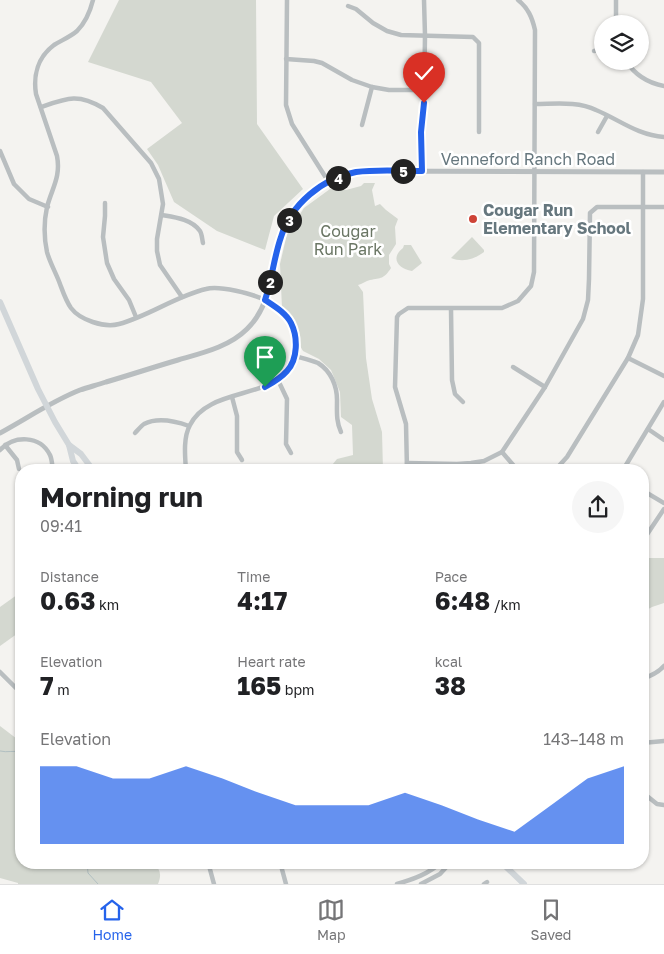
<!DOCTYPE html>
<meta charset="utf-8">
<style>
body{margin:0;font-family:"Golos Text",sans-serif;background:#f6f6f6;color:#202124;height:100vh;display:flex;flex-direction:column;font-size:19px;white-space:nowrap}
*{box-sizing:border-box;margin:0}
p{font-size:16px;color:#757577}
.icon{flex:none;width:28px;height:28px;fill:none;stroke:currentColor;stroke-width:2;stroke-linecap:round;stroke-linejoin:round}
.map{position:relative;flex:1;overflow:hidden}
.sheet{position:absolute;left:15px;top:464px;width:634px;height:405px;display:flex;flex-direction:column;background:#fff;border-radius:20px;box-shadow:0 1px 4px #0004}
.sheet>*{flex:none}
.buttons{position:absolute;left:594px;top:15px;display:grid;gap:10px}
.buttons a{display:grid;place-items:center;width:55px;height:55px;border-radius:50%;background:#fff;box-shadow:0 1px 4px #0004;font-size:25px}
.pin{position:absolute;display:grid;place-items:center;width:42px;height:42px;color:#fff;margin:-51px -21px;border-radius:50% 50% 50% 0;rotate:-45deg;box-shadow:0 0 5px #0007}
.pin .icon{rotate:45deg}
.km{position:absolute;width:25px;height:25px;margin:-12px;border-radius:50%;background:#222;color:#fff;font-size:14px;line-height:25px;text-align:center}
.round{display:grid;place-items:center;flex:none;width:52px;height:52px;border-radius:26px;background:#f6f6f6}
.summary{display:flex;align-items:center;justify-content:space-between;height:85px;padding:0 25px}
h1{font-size:28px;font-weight:700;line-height:38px}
.stats{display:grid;grid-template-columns:repeat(3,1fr);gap:8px;height:85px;padding:5px 25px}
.stats div{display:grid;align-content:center}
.stats b{font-size:25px;font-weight:700}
.stats small{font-size:14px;font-weight:400}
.stats p{font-size:14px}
.chart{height:140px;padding:10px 25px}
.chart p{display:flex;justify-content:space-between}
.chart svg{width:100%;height:90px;margin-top:5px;fill:#2563eb;opacity:.7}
.menu{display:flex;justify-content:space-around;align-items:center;height:70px;border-top:1px solid #e0e0e0;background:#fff;font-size:14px;color:#757577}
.menu a{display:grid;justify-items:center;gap:2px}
.menu .active{color:#2563eb}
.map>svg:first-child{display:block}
.green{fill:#d4d8d0}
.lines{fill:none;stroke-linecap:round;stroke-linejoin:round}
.stream{stroke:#b1bfc1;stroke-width:1}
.minor{stroke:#b9bec0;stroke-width:4.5}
.tertiary{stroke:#b9bec0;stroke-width:5}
.primary{stroke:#d1d6d9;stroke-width:6}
.route-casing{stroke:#fff;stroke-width:10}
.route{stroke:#2563eb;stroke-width:6}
.poi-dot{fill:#ce4337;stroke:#fff;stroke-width:2}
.labels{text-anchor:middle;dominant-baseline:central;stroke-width:5;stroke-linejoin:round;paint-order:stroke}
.street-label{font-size:16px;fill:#66777e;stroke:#fff}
.poi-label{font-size:16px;font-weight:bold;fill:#66777e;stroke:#fff;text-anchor:start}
.park-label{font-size:16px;fill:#6a7664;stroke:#fff}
</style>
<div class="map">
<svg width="664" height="884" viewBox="0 0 664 884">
<rect width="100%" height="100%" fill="#f4f3f0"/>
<g class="green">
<path d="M119,0h137l1,124 46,65 -29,27 -9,34 -48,-19 -43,-29 -16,-37 -11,-16 35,-26 -31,-41 -63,-20z"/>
<path d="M364,183h11l-3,7 3,16 5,-2 6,6 12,9 -3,8 1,17 -7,11v9l2,4c-7,11 -10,10 -21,12 -4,1 -8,4 -12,5l5,7 3,66 6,41 10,33 1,38h-55l9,-11 16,-4 -1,-30 -11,-8 -1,-25 -9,-22 -12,-11 -16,-8 -7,-12 -5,-17 -9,-14 -2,-44 7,-30 17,-26 26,-19 16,1 15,-4z"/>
<path d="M472,237l12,13v2c-9,7 -21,11 -33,6z"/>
<path d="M404,245h7l11,18 -10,8c-14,-2 -22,-13 -9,-23z"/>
<path d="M643,558h21v45l-12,4 -9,5z"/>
<path d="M21,592v39l-21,15v-39z"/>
<path d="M0,726l21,16v120l133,1c6,7 8,11 4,21h-140v-1l-18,-5z"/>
</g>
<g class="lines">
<g class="stream">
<path d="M0,751c7,2 15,-1 21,1"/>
<path d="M87,862l1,11 10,11"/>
</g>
<g class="minor">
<path d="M93,0c-3,12 -7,22 -16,31 -7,6 -15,9 -23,14 -16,12 -21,30 -18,49l21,62c4,21 -5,32 -10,51 -3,14 -3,31 0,45 3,11 9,21 13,32 3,8 6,17 11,24 9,12 33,20 48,16 30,-8 57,-28 87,-35 13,-4 47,5 59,11 3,2 7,4 10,6 11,8 20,20 21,34 3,66 -84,40 -106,85 -7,13 -5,31 -4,45"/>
<path d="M287,0l-1,105 6,19 36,57"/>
<path d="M348,6l8,3 17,14 14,8 14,4 72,2 6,6v89"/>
<path d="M616,24v-24"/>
<path d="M594,51l8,-2"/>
<path d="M286,59l28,2 8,2 30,17 20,7 17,3h35"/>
<path d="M626,61c9,14 22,22 38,25"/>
<path d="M535,104c20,0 43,-3 61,6 24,10 41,25 68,27"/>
<path d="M41,107c26,-9 37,-14 62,1l48,55 8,16 4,25 -6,35v12l3,14 22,32"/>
<path d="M362,125l10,-38"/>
<path d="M598,132l9,-16"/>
<path d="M0,151l14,33 15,15 19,8"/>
<path d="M422,171l-1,-39 3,-29 1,-68 -1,-35"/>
<path d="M105,203v13l-2,21 4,26 7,16 15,21 7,17"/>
<path d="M162,215c12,2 30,4 38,16 2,3 2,8 3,12"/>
<path d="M451,309l1,71 3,14 8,8"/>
<path d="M295,356c7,2 16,4 23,7 13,8 19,23 19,37 0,12 -1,21 4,32"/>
<path d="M628,358l36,18"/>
<path d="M513,367l32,20"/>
<path d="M278,380l9,19 -1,45 5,9"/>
<path d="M232,397l5,19v36l5,8"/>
<path d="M648,429l16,11"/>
<path d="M135,433c3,-3 6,-7 9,-9 14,-7 31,-3 45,2"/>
<path d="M5,445l12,15 2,9"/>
<path d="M0,450c14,-15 40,-15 50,5 2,4 2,10 3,15"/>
<path d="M502,452l12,14 7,4"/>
<path d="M407,463l50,1 14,-1 13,-2 18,-9 43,-65 38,-68 5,-19 1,-21 1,-66 7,-6h67"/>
<path d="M407,470l-1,-46 -11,-37 2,-70 2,-3 9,-6h94l16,-7 13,-15 3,-14 1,-242c-3,-13 -7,-22 -17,-30"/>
<path d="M550,470l7,-2 10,-11 61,-99 10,-23 5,-36v-127"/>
<path d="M623,470l41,-68"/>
<path d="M642,490l22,13"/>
<path d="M642,542l22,-33"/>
<path d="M0,672l21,21"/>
<path d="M642,679c9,-3 16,-6 22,-13"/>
<path d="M642,743l22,-2"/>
<path d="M642,792l15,12 7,1"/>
<path d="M208,862l6,22"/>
<path d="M280,862l6,22"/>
<path d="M397,884c17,-5 31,-10 45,-22"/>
<path d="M421,884l19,-10 11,-12"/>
<path d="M484,884l3,-2"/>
</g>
<path class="tertiary" d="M0,433c26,-14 52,-32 80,-43 9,-3 17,-5 26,-8 24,-7 48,-15 72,-22 24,-7 51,-13 69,-31 25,-24 24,-60 33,-91 12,-38 48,-63 85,-67l299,1"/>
<g class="primary">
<path d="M0,302l38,87 17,33 14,23 12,9 12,16"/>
<path d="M69,445l4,16 6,9"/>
<path d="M501,862l23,22"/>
</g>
</g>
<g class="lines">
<g class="route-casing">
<path id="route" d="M265,387c9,-5 16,-9 22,-16 11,-12 11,-34 4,-48 -5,-10 -17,-17 -26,-23 7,-21 9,-43 16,-63 10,-33 42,-59 75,-65 22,-3 45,-1 66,-1l-1,-39 3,-29"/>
</g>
<use href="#route" class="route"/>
</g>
<circle class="poi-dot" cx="473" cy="219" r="5"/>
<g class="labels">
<g class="street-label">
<text x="528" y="159">Venneford Ranch Road</text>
</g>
<g class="poi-label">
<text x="483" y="210">Cougar Run<tspan x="483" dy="18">Elementary School</tspan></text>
</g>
<g class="park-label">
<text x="348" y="231">Cougar<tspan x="348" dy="18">Run Park</tspan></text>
</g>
</g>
</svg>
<div class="buttons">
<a><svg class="icon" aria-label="layers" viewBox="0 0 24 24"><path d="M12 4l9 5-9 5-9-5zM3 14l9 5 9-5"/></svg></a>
</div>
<div class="pin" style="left:265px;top:387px;background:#1e9e55"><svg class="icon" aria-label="arrive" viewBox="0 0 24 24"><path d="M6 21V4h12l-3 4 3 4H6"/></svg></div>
<div class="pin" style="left:424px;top:103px;background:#d93025"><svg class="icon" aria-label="check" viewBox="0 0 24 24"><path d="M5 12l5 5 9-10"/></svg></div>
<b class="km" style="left:270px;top:282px">2</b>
<b class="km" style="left:289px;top:220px">3</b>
<b class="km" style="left:338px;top:178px">4</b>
<b class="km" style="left:403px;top:171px">5</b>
<section class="sheet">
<div class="summary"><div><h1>Morning run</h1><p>09:41</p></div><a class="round"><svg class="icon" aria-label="share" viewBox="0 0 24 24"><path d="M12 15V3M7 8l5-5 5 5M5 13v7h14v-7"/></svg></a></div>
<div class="stats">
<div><p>Distance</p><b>0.63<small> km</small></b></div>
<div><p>Time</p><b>4:17</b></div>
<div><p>Pace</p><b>6:48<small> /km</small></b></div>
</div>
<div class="stats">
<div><p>Elevation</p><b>7<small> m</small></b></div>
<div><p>Heart rate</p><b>165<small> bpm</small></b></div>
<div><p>kcal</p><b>38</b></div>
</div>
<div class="chart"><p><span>Elevation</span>143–148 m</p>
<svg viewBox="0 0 160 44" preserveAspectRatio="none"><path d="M0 44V6L10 6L20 12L30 12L40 6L50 12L60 19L70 25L80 25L90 25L100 19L110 25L120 32L130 38L140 25L150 12L160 6V44z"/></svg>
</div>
</section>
</div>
<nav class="menu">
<a class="active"><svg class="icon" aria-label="home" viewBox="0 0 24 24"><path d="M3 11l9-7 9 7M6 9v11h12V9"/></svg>Home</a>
<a><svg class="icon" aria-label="map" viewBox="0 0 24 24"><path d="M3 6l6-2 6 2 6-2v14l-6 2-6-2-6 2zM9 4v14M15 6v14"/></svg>Map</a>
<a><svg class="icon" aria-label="saved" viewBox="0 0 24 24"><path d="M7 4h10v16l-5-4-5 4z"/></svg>Saved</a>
</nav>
